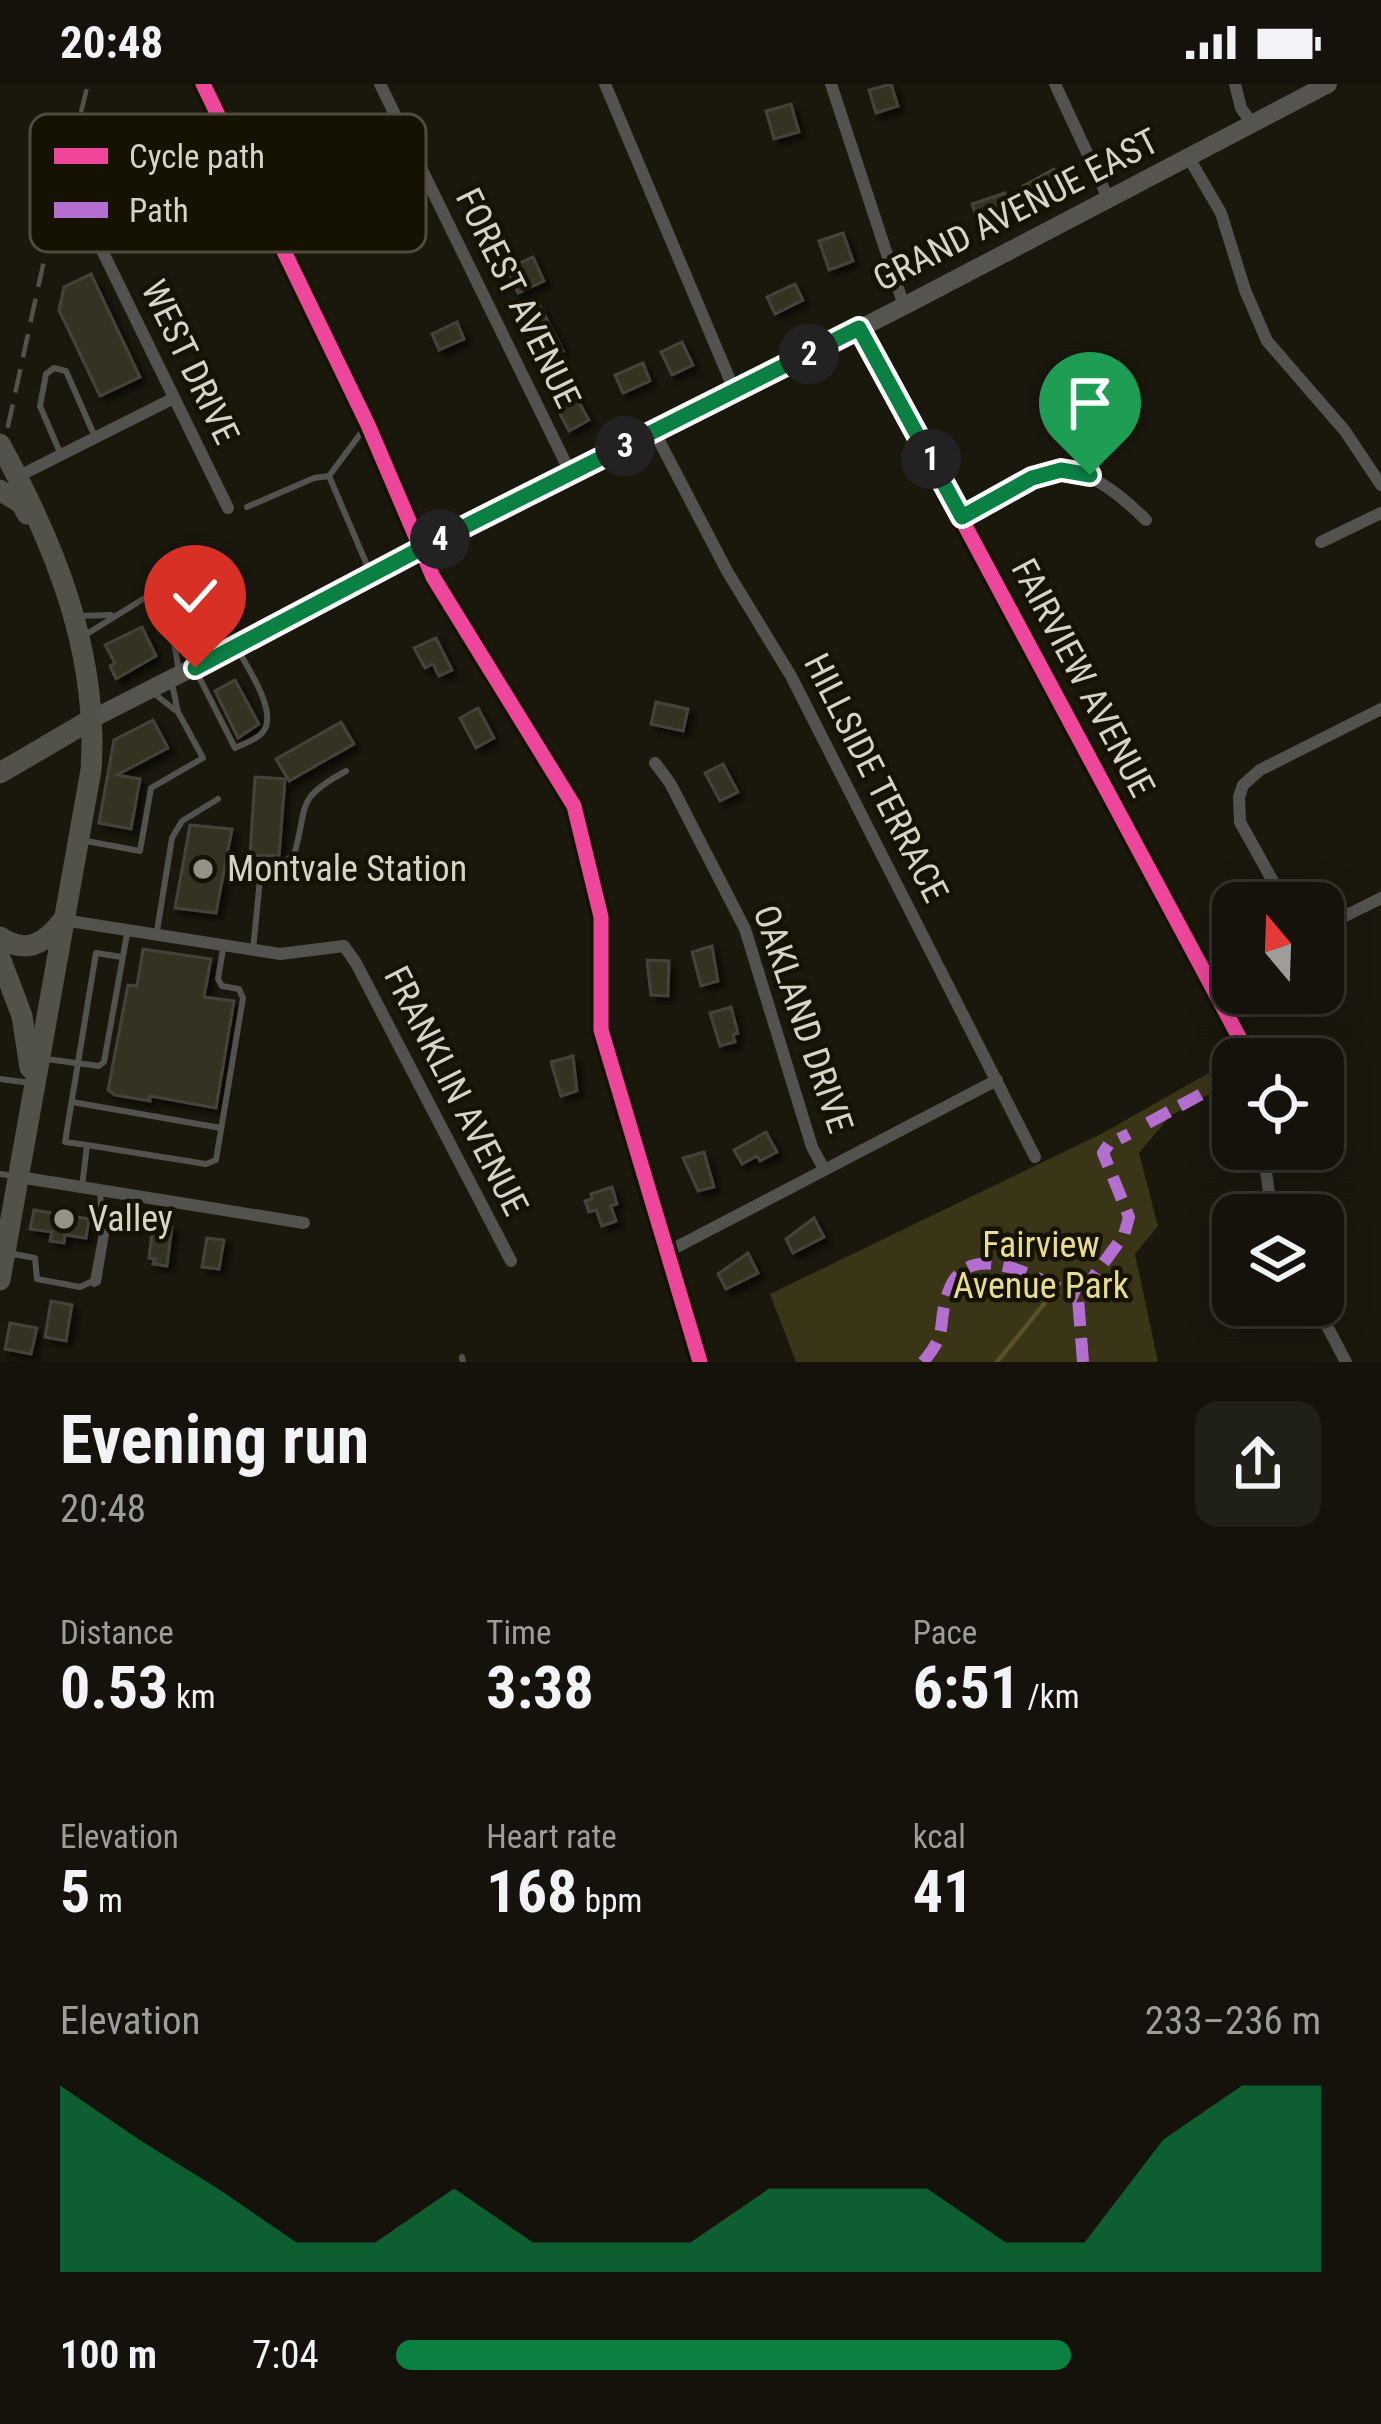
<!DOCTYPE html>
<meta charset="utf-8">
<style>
body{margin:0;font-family:"Roboto Condensed",sans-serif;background:#212018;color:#f1f3f6;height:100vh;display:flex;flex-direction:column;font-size:45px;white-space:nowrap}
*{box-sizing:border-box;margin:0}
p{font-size:39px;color:#9d9e9c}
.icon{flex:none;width:66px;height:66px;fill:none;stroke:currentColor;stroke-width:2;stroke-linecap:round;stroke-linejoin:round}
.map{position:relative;height:1278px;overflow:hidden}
.sheet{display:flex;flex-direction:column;background:#14120a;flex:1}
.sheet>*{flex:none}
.needle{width:78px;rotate:341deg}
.controls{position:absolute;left:1212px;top:798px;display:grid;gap:24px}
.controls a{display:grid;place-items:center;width:132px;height:132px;border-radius:24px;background:#14120a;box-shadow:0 6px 30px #0003,0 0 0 3px #33322b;font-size:60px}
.pin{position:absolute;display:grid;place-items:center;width:102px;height:102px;color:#fff;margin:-123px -51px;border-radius:50% 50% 50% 0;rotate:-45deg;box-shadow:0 0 12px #0007}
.pin .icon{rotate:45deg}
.km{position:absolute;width:60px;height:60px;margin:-30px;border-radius:50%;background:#222;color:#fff;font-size:33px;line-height:60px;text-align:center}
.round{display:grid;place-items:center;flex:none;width:126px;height:126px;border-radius:24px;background:#212018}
.summary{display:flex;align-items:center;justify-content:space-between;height:204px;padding:0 60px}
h1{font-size:66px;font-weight:700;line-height:90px}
.figures{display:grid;grid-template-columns:repeat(3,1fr);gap:18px;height:204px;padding:12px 60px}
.figures div{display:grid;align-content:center}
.figures b{font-size:60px;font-weight:700}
.figures small{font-size:33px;font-weight:400}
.figures p{font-size:33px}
.chart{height:336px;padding:24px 60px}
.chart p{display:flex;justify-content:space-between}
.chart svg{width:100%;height:216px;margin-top:12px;fill:#0b8043;opacity:.7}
ul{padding:0 60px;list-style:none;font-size:39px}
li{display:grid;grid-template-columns:192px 144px 1fr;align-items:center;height:90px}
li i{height:30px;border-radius:15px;background:#0b8043}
.status{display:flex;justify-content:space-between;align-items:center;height:84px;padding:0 60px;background:#14120a;direction:ltr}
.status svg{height:33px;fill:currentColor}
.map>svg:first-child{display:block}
.green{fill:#3a3517}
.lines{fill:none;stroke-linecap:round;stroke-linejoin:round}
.stream{stroke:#5a5124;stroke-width:4.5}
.building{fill:#363323;stroke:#45433a;stroke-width:3;filter:url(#shadow)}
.service{stroke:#52524e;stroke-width:6}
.minor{stroke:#52524e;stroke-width:12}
.secondary{stroke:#55544e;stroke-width:18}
.primary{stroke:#53524a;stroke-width:21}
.rail{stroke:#52514c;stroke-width:4.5;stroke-dasharray:24 12;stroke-linecap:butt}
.quiet{stroke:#b36fd0;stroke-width:12;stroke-dasharray:24 12;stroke-linecap:butt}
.cycleway-casing{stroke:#161202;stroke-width:22}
.cycleway{stroke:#ed469a;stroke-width:15}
.route-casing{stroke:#fff;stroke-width:24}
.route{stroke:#0b8043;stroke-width:15}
.poi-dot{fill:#949287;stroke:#161202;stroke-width:4.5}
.labels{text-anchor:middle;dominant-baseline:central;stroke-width:9;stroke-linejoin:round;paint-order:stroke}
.street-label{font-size:36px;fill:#d6d4c8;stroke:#161202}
.poi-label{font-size:36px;fill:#d6d4c8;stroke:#161202;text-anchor:start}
.park-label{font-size:36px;fill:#ebdd90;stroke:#161202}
.key{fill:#161202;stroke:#504c3d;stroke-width:3}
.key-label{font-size:33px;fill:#d6d4c8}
</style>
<div class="status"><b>20:48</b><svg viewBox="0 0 49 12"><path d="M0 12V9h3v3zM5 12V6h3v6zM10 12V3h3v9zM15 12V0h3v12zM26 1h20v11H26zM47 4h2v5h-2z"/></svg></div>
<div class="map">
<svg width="1381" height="1278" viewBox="0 0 1381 1278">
<defs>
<filter id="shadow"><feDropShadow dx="5.5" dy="5.5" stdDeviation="3" flood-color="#0009"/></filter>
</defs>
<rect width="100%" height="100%" fill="#1a180d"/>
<path class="green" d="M1235,974l-2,23 -63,35 -31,37 19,73 -23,28 23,108h-362l-26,-68 333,-161z"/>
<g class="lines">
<path class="stream" d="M997,1278l51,-63"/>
</g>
<g class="building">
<path d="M891,0l7,22 -22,7 -7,-23z"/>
<path d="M791,20l8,28 -25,7 -8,-28z"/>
<path d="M1054,85l11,19 -31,17 -11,-19z"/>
<path d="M1005,109l7,22 -33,10 -7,-21z"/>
<path d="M843,149l10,28 -24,9 -10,-29z"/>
<path d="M533,173l11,24 -26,12 -11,-24z"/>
<path d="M91,190l49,103 -40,19 -41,-86 5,-23z"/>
<path d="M795,200l8,16 -28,14 -8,-17z"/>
<path d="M539,220l24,47 -17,8 -23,-46z"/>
<path d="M457,238l7,17 -25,11 -7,-16z"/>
<path d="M682,258l11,23 -21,10 -11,-23z"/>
<path d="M643,279l7,18 -27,12 -8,-18z"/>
<path d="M571,304l18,32 -20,11 -17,-32z"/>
<path d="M142,543l14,29 -40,23 -6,-13 5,-3 -10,-18z"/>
<path d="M436,554l16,32 -13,6 -6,-12 -8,4 -11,-20z"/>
<path d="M235,596l24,44 -21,14 -23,-47z"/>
<path d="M656,618l32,7 -5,22 -32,-7z"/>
<path d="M478,624l16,30 -18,10 -16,-30z"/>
<path d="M153,636l15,28 -51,27 23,4 -9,50 -32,-6 15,-83z"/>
<path d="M341,638l13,22 -65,37 -13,-22z"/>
<path d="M723,680l15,28 -18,9 -15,-28z"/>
<path d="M255,693l30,2 -6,77 -29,-1z"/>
<path d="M190,741l42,4 -16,84 -41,-5z"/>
<path d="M712,862l6,35 -17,5 -9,-34z"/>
<path d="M143,865l68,10 -7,38 30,4 -18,107 -66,-12v5l-35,-6 -7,-5 20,-105 9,1z"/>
<path d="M647,876l22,1 -1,35 -17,-1z"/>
<path d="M731,923l7,26 -5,2 2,7 -15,4 -10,-33z"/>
<path d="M573,972l4,35 -16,5 -10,-34z"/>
<path d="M766,1048l11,20 -17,9 -3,-5 -15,8 -8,-14z"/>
<path d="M704,1068l10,35 -16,4 -15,-33z"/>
<path d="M612,1103l5,17 -6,2 5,15 -14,5 -6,-16 -7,2 -4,-11 7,-2 -1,-5z"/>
<path d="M34,1126l55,9 -3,19 -21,-3 -1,8 -14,-2 2,-9 -22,-3z"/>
<path d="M814,1134l10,19 -31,16 -7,-14z"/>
<path d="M153,1140l19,2 -5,40 -14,-2 2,-5 -6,-1z"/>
<path d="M207,1154l17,2 -5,29 -17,-2z"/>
<path d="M748,1169l10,20 -32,16 -8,-15z"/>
<path d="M51,1217l21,4 -6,36 -21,-4z"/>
<path d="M10,1239l27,5 -6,26 -26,-5z"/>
</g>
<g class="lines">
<g class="service">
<path d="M61,371l-21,-49 6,-32 8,-6 12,3 29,66"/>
<path d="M329,392l41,96"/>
<path d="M247,423l67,-29 15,-2 38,-51"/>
<path d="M76,532l35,-1"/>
<path d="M173,542l33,34"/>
<path d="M82,553l61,-38 16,-2 12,26 8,49"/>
<path d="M197,589l38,75c8,-4 21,-8 27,-15 18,-19 -15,-66 -25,-85"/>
<path d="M152,608l23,18"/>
<path d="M81,756l59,11 11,-63 52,-30 -25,-46 -6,-28"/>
<path d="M157,847l15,-93 10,-17 36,-22"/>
<path d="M253,866l7,-71 34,-24c15,-50 -1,-55 52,-84"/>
<path d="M46,975l53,7 5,-4 23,-128"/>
<path d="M0,995l31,4"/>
<path d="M72,1018l149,26"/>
<path d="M87,1061l119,19 10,-4 27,-162 -4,-9 -17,-3 -4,-7 5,-30"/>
<path d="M0,1090l15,2"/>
<path d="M82,1103l5,-42 -22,-3 31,-189 26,4"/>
<path d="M8,1169l27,5 2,21 43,8 13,-6 10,-53 -3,-35"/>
<path d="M94,1200l4,-2 8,-48 -2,-5"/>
<path d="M462,1273l1,5"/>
</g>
<g class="minor">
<path d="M203,0l165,341 65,152 141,229 27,111v113l99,332"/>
<path d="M380,0l191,390"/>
<path d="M605,0l130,308"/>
<path d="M831,0l73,222"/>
<path d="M1055,0l54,116"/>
<path d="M1235,0l6,24 10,14"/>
<path d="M1189,74l32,55 24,77 22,51 78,90 36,54"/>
<path d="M98,158l130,266"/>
<path d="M859,244l381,711 5,20"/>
<path d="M654,347l73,140 64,105 244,481"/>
<path d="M17,393l157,-79"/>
<path d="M963,433c83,-47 106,-73 183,3"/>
<path d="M1321,458l60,-29"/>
<path d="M655,679l15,20 75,146 67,218 12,22"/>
<path d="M1285,819l-45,-81 -1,-25 4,-12 17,-15 121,-61"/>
<path d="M63,836l217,34 64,-8 12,17 155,298"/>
<path d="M1323,843l58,-29"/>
<path d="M1211,900l22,-11"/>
<path d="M1263,1065l9,66"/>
<path d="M19,1093l285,46"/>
<path d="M667,1168l330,-172"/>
<path d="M1316,1221l30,57"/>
</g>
<path class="secondary" d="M92,635l812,-413 424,-222"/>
<g class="primary">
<path d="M0,360c55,101 99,209 91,326l-91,510"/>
<path d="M0,406l22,14 5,10"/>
<path d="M0,689l92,-54"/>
<path d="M0,853c26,18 46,6 63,-17"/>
<path d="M0,874l22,58 8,52"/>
</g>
<path class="rail" d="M0,379l43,-198 45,-181"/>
<g class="quiet">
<path d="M1148,1039l85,-46"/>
<path d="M923,1278c27,-32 13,-35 25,-69 20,-61 95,-11 130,5"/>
<path d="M1083,1278l-5,-64 46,-63 5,-18 -26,-64 6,-9 20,-10"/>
</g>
<g class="cycleway-casing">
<g id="cycleway">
<path d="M203,0l165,341 65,152 141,229 27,111v113l99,332"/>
<path d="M859,244l381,711 5,20"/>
</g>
</g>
<use href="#cycleway" class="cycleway"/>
</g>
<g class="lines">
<g class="route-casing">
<path id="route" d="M195,584l227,-120 437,-220 103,189 70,-39 29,-8 29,5"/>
</g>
<use href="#route" class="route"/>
</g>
<g class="poi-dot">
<circle cx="203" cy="785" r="12"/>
<circle cx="64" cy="1135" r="12"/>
</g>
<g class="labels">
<g class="street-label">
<text transform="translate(1016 126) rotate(-27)">GRAND AVENUE EAST</text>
<text transform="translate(518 214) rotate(64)">FOREST AVENUE</text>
<text transform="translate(190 278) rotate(64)">WEST DRIVE</text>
<text transform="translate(1083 594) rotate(62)">FAIRVIEW AVENUE</text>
<text transform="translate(876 694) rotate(63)">HILLSIDE TERRACE</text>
<text transform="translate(803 935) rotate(71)">OAKLAND DRIVE</text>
<text transform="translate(456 1007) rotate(63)">FRANKLIN AVENUE</text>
</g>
<g class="poi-label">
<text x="227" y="785">Montvale Station</text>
<text x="88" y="1135">Valley</text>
</g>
<g class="park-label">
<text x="1041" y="1161">Fairview<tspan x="1041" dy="41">Avenue Park</tspan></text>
</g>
</g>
<rect x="30" y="30" width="396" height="138" rx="18" class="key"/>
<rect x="54" y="64" width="54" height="16" fill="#ed469a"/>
<rect x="54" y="118" width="54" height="16" fill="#b36fd0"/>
<g class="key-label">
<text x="129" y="84">Cycle path</text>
<text x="129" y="138">Path</text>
</g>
</svg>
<div class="controls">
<a><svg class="needle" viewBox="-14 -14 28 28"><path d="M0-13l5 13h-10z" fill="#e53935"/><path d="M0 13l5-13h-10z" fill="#9d9e9c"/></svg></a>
<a><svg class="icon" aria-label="locate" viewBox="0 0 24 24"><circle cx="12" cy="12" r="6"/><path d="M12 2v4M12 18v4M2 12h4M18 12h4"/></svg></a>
<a><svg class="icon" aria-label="layers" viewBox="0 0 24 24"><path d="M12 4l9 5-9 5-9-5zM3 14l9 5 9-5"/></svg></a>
</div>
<div class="pin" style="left:1090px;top:391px;background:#1e9e55"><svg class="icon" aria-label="arrive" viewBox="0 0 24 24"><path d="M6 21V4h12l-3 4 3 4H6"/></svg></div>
<div class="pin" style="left:195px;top:584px;background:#d93025"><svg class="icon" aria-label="check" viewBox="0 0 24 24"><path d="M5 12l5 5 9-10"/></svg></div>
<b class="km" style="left:931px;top:375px">1</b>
<b class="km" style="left:809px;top:270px">2</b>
<b class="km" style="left:625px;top:362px">3</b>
<b class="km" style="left:440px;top:455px">4</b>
</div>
<section class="sheet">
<div class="summary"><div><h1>Evening run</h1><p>20:48</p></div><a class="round"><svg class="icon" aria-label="share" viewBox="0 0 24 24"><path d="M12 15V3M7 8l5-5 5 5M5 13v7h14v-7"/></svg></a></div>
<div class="figures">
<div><p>Distance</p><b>0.53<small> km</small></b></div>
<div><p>Time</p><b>3:38</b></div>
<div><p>Pace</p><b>6:51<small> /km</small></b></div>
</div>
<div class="figures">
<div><p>Elevation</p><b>5<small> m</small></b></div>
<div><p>Heart rate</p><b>168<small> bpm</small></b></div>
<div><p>kcal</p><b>41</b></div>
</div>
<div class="chart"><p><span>Elevation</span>233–236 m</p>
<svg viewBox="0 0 160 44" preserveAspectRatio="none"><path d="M0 44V6L10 17L20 27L30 38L40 38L50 27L60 38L70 38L80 38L90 27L100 27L110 27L120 38L130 38L140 17L150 6L160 6V44z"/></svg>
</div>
<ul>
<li><b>100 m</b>7:04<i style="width:73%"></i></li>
</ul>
</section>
